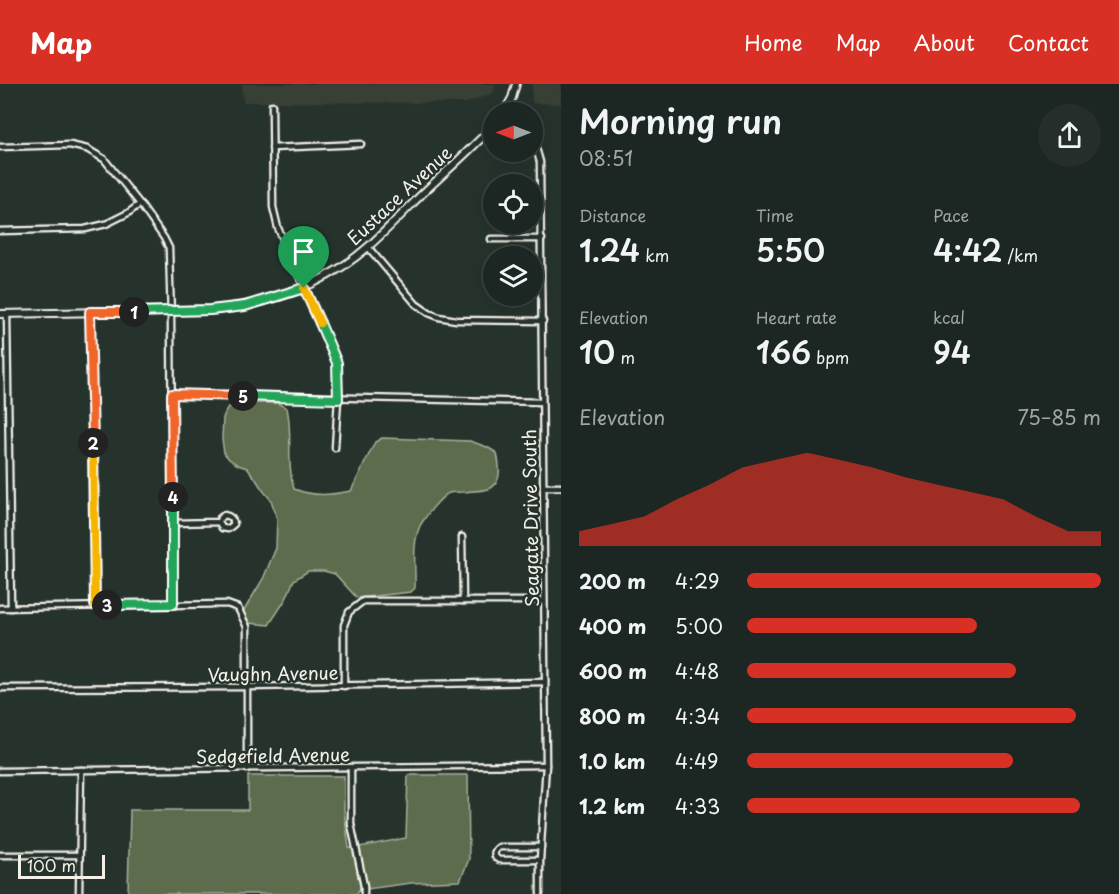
<!DOCTYPE html>
<meta charset="utf-8">
<style>
body{margin:0;font-family:"Playpen Sans",sans-serif;background:#252e2a;color:#f1f3f6;height:100vh;display:flex;flex-direction:column;font-size:22px;white-space:nowrap}
*{box-sizing:border-box;margin:0}
p{font-size:20px;color:#a0a5a5}
.icon{flex:none;width:33px;height:33px;fill:none;stroke:currentColor;stroke-width:2;stroke-linecap:round;stroke-linejoin:round}
.map{position:relative;flex:1;overflow:hidden}
.panel{display:flex;flex-direction:column;background:#1c2622;width:558px}
.panel>*{flex:none}
.needle{width:39px;rotate:270deg}
.tools{position:absolute;left:483px;top:18px;display:grid;gap:12px}
.tools a{display:grid;place-items:center;width:60px;height:60px;border-radius:50%;background:#1c2622;box-shadow:0 3px 15px #0003,0 0 0 2px #3a4340;font-size:30px}
.scale{position:absolute;left:18px;bottom:15px;width:87px;box-sizing:border-box;padding-left:6px;border:3px solid #f4f1e8;border-top:0;font-size:16px;line-height:21px;white-space:nowrap;color:#f4f1e8;-webkit-text-stroke:4px #26332d;paint-order:stroke}
.pin{position:absolute;display:grid;place-items:center;width:51px;height:51px;color:#fff;margin:-62px -26px;border-radius:50% 50% 50% 0;rotate:-45deg;box-shadow:0 0 6px #0007}
.pin .icon{rotate:45deg}
.km{position:absolute;width:30px;height:30px;margin:-15px;border-radius:50%;background:#222;color:#fff;font-size:16px;line-height:30px;text-align:center}
.round{display:grid;place-items:center;flex:none;width:63px;height:63px;border-radius:32px;background:#252e2a}
.head{display:flex;align-items:center;justify-content:space-between;height:102px;padding:0 18px}
h1{font-size:33px;font-weight:600;line-height:45px}
.figures{display:grid;grid-template-columns:repeat(3,1fr);gap:9px;height:102px;padding:6px 18px}
.figures div{display:grid;align-content:center}
.figures b{font-size:30px;font-weight:600}
.figures small{font-size:16px;font-weight:400}
.figures p{font-size:16px}
.chart{height:168px;padding:12px 18px}
.chart p{display:flex;justify-content:space-between}
.chart svg{width:100%;height:108px;margin-top:6px;fill:#d93025;opacity:.7}
ul{padding:0 18px;list-style:none;font-size:20px}
li{display:grid;grid-template-columns:96px 72px 1fr;align-items:center;height:45px}
li i{height:15px;border-radius:8px;background:#d93025}
header{display:flex;align-items:center;gap:36px;box-sizing:border-box;height:84px;padding:0 30px;background:#d93025;color:#fff}
header strong{font-size:28px}
nav{display:flex;gap:33px;margin-inline-start:auto;font-size:21px}
main{display:flex;flex:1;min-height:0}
.map>svg:first-child{display:block}
.built{fill:#384036}
.green{fill:#5d6c4e;stroke:#a8ae9b;stroke-width:1.5}
.lines{fill:none;stroke-linecap:round;stroke-linejoin:round}
.street-casing{stroke:#f4f1e8;stroke-width:9}
.secondary-casing{stroke:#f4f1e8;stroke-width:10}
.street{stroke:#26332d;stroke-width:4.5}
.secondary{stroke:#26332d;stroke-width:6}
.split-1-casing{stroke:#fff;stroke-width:12}
.split-2-casing{stroke:#fff;stroke-width:12}
.split-3-casing{stroke:#fff;stroke-width:12}
.split-4-casing{stroke:#fff;stroke-width:12}
.split-5-casing{stroke:#fff;stroke-width:12}
.split-6-casing{stroke:#fff;stroke-width:12}
.split-7-casing{stroke:#fff;stroke-width:12}
.split-1{stroke:#22a559;stroke-width:8}
.split-2{stroke:#f0652b;stroke-width:8}
.split-3{stroke:#f5b400;stroke-width:8}
.split-4{stroke:#22a559;stroke-width:8}
.split-5{stroke:#f0652b;stroke-width:8}
.split-6{stroke:#22a559;stroke-width:8}
.split-7{stroke:#f5b400;stroke-width:8}
.labels{text-anchor:middle;dominant-baseline:central;stroke-width:5;stroke-linejoin:round;paint-order:stroke}
.street-label{font-size:18px;fill:#f4f1e8;stroke:#26332d}
</style>
<header>
<strong>Map</strong>
<nav><a>Home</a><a>Map</a><a>About</a><a>Contact</a></nav>
</header>
<main>
<div class="map">
<svg width="561" height="810" viewBox="0 0 561 810">
<rect width="100%" height="100%" fill="#26332d"/>
<filter id="ink" filterUnits="userSpaceOnUse"><feTurbulence type="fractalNoise" baseFrequency=".0167" numOctaves="2"/><feDisplacementMap in="SourceGraphic" scale="12" xChannelSelector="R" yChannelSelector="G"/><feConvolveMatrix kernelMatrix="1 2 1 2 8 2 1 2 1" color-interpolation-filters="sRGB"/></filter>
<g filter="url(#ink)">
<g class="built">
<path d="M242,0h253l-2,9 -27,10 -223,-1z"/>
<path d="M532,0h29v20l-29,-1z"/>
</g>
<g class="green">
<path d="M238,319h39l10,5c6,26 -1,54 7,81 21,8 36,6 57,2l24,-49 7,-4 88,3 17,6 10,6c2,11 6,28 -6,35 -5,3 -21,3 -28,4 -4,0 -10,0 -14,1 -8,3 -23,23 -28,31 -10,19 -5,43 -6,64l-4,4 -54,6 -22,-24 -11,-3h-16l-14,9 -8,19 -17,26 -20,-2 -6,-11 20,-33 13,-31 1,-30 -6,-18 -9,-11 -7,-11 -8,-10 -9,-3 -9,-6 -5,-6 -2,-14 1,-21 4,-10z"/>
<path d="M408,691h60l1,84 -9,22 -49,2 -44,6 -8,-42 47,-9z"/>
<path d="M248,692h96v34l5,38h4l7,38v4l-2,1 -1,3h-229l2,-84h118z"/>
</g>
<g class="lines">
<g class="street-casing">
<g id="street">
<path d="M272,21l1,102 5,21 59,135 1,36 -3,49"/>
<path d="M532,59l4,5 4,14 6,603 -6,95v34"/>
<path d="M0,63l70,-2 17,4 17,10 36,45 24,34 5,10 2,70 2,286"/>
<path d="M272,64l89,-4"/>
<path d="M0,147l85,-2 21,-5 22,-11 12,-9"/>
<path d="M491,155h51"/>
<path d="M368,163l48,57 13,9 10,4 17,3 87,1"/>
<path d="M90,228l5,293"/>
<path d="M7,230l4,294"/>
<path d="M172,310l370,8"/>
<path d="M543,403h18"/>
<path d="M173,439l46,-1 3,6 6,1 6,-5c-1,-6 -4,-8 -10,-9l-4,3 -1,4"/>
<path d="M462,453l1,64"/>
<path d="M0,524l227,-4 11,4 9,19v142"/>
<path d="M344,602v-61l5,-13 14,-11h181"/>
<path d="M0,604l247,-1 298,-5"/>
<path d="M351,684v56l13,62v8"/>
<path d="M0,687l546,-6"/>
<path d="M0,771h79"/>
<path d="M540,776h-41c-6,-3 -6,-9 0,-13h42"/>
<path d="M79,810l2,-124"/>
</g>
</g>
<g class="secondary-casing">
<g id="secondary">
<path d="M504,28l8,-14 4,-14"/>
<path d="M0,230l210,-4c59,-5 114,-24 159,-64 18,-16 35,-34 52,-51 24,-23 50,-45 73,-70"/>
</g>
</g>
<use href="#street" class="street"/>
<use href="#secondary" class="secondary"/>
</g>
</g>
<g class="lines" filter="url(#ink)">
<g class="split-1-casing">
<path id="split-1" d="M134,228l76,-2 35,-4 59,-18"/>
</g>
<g class="split-2-casing">
<path id="split-2" d="M93,359l-3,-131h44"/>
</g>
<g class="split-3-casing">
<path id="split-3" d="M93,359l2,162h12"/>
</g>
<g class="split-4-casing">
<path id="split-4" d="M107,521l66,-1v-107"/>
</g>
<g class="split-5-casing">
<path id="split-5" d="M173,413l-1,-103 71,2"/>
</g>
<g class="split-6-casing">
<path id="split-6" d="M243,312l95,3 -1,-36 -17,-40"/>
</g>
<g class="split-7-casing">
<path id="split-7" d="M304,204l16,35"/>
</g>
<use href="#split-1" class="split-1"/>
<use href="#split-2" class="split-2"/>
<use href="#split-3" class="split-3"/>
<use href="#split-4" class="split-4"/>
<use href="#split-5" class="split-5"/>
<use href="#split-6" class="split-6"/>
<use href="#split-7" class="split-7"/>
</g>
<g class="labels">
<g class="street-label">
<text transform="translate(399 111) rotate(-43)">Eustace Avenue</text>
<text transform="translate(530 434) rotate(-91)">Seagate Drive South</text>
<text transform="translate(273 589) rotate(-1)">Vaughn Avenue</text>
<text transform="translate(273 671) rotate(-1)">Sedgefield Avenue</text>
</g>
</g>
</svg>
<div class="tools">
<a><svg class="needle" viewBox="-14 -14 28 28"><path d="M0-13l5 13h-10z" fill="#e53935"/><path d="M0 13l5-13h-10z" fill="#a0a5a5"/></svg></a>
<a><svg class="icon" aria-label="locate" viewBox="0 0 24 24"><circle cx="12" cy="12" r="6"/><path d="M12 2v4M12 18v4M2 12h4M18 12h4"/></svg></a>
<a><svg class="icon" aria-label="layers" viewBox="0 0 24 24"><path d="M12 4l9 5-9 5-9-5zM3 14l9 5 9-5"/></svg></a>
</div>
<div class="scale">100 m</div>
<div class="pin" style="left:304px;top:204px;background:#1e9e55"><svg class="icon" aria-label="arrive" viewBox="0 0 24 24"><path d="M6 21V4h12l-3 4 3 4H6"/></svg></div>
<b class="km" style="left:134px;top:228px">1</b>
<b class="km" style="left:93px;top:359px">2</b>
<b class="km" style="left:107px;top:521px">3</b>
<b class="km" style="left:173px;top:413px">4</b>
<b class="km" style="left:243px;top:312px">5</b>
</div>
<section class="panel">
<div class="head"><div><h1>Morning run</h1><p>08:51</p></div><a class="round"><svg class="icon" aria-label="share" viewBox="0 0 24 24"><path d="M12 15V3M7 8l5-5 5 5M5 13v7h14v-7"/></svg></a></div>
<div class="figures">
<div><p>Distance</p><b>1.24<small> km</small></b></div>
<div><p>Time</p><b>5:50</b></div>
<div><p>Pace</p><b>4:42<small> /km</small></b></div>
</div>
<div class="figures">
<div><p>Elevation</p><b>10<small> m</small></b></div>
<div><p>Heart rate</p><b>166<small> bpm</small></b></div>
<div><p>kcal</p><b>94</b></div>
</div>
<div class="chart"><p><span>Elevation</span>75–85 m</p>
<svg viewBox="0 0 160 44" preserveAspectRatio="none"><path d="M0 44V38L10 35L20 32L30 25L40 19L50 12L60 9L70 6L80 9L90 12L100 16L110 19L120 22L130 25L140 32L150 38L160 38V44z"/></svg>
</div>
<ul>
<li><b>200 m</b>4:29<i style="width:100%"></i></li>
<li><b>400 m</b>5:00<i style="width:65%"></i></li>
<li><b>600 m</b>4:48<i style="width:76%"></i></li>
<li><b>800 m</b>4:34<i style="width:93%"></i></li>
<li><b>1.0 km</b>4:49<i style="width:75%"></i></li>
<li><b>1.2 km</b>4:33<i style="width:94%"></i></li>
</ul>
</section>
</main>
